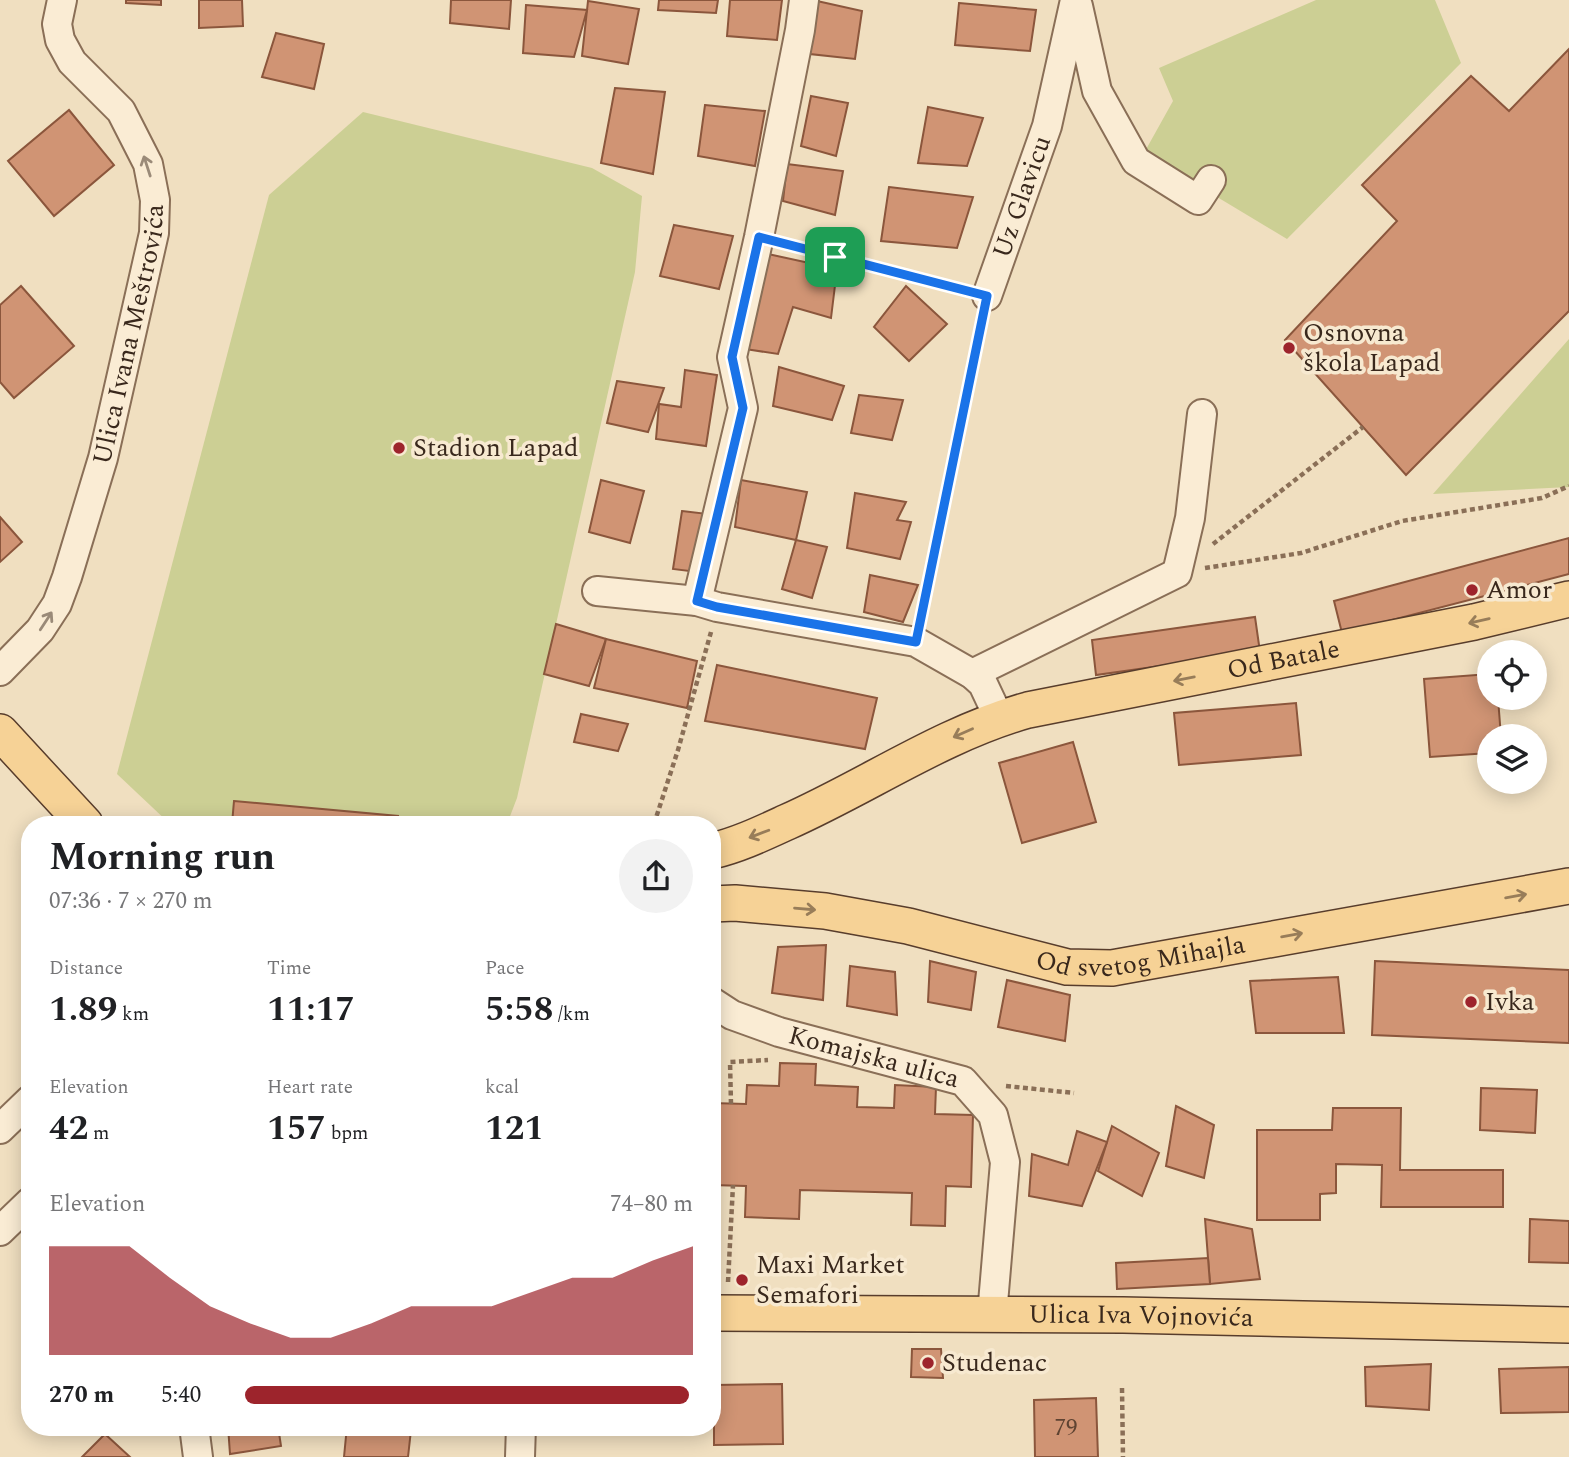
<!DOCTYPE html>
<meta charset="utf-8">
<style>
body{margin:0;font-family:Spectral,serif;background:#f2f2f2;color:#202124;height:100vh;display:flex;flex-direction:column;font-size:26px;white-space:nowrap}
*{box-sizing:border-box;margin:0}
p{font-size:23px;color:#757577}
.icon{flex:none;width:38px;height:38px;fill:none;stroke:currentColor;stroke-width:2;stroke-linecap:round;stroke-linejoin:round}
.map{position:relative;flex:1;overflow:hidden}
.panel{position:absolute;left:21px;top:816px;width:700px;height:620px;display:flex;flex-direction:column;background:#fff;border-radius:28px;box-shadow:0 4px 18px #0003}
.panel>*{flex:none}
.buttons{position:absolute;left:1477px;top:640px;display:grid;gap:14px}
.buttons a{display:grid;place-items:center;width:70px;height:70px;border-radius:50%;background:#fff;box-shadow:0 4px 18px #0003;font-size:35px}
.pin{position:absolute;display:grid;place-items:center;width:60px;height:60px;color:#fff;margin:-30px;border-radius:14px;box-shadow:0 4px 10px #0006}
.round{display:grid;place-items:center;flex:none;width:74px;height:74px;border-radius:37px;background:#f2f2f2}
.head{display:flex;align-items:center;justify-content:space-between;height:119px;padding:0 28px}
h1{font-size:38px;font-weight:700;line-height:52px}
.metrics{display:grid;grid-template-columns:repeat(3,1fr);gap:10px;height:119px;padding:7px 28px}
.metrics div{display:grid;align-content:center}
.metrics b{font-size:35px;font-weight:700}
.metrics small{font-size:19px;font-weight:400}
.metrics p{font-size:19px}
.chart{height:196px;padding:14px 28px}
.chart p{display:flex;justify-content:space-between}
.chart svg{width:100%;height:126px;margin-top:7px;fill:#9d242c;opacity:.7}
ul{padding:0 28px;list-style:none;font-size:23px}
li{display:grid;grid-template-columns:112px 84px 1fr;align-items:center;height:52px}
li i{height:18px;border-radius:9px;background:#9d242c}
.map>svg:first-child{display:block}
.green{fill:#cccf94}
.building{fill:#d09474;stroke:#8b563c;stroke-width:2}
.lines{fill:none;stroke-linecap:round;stroke-linejoin:round}
.minor-casing{stroke:#8a6f57;stroke-width:32}
.major-casing{stroke:#583d2c;stroke-width:38}
.path{stroke:#8a6f57;stroke-width:4.5;stroke-dasharray:5 3.5;stroke-linecap:butt}
.minor{stroke:#faecd4;stroke-width:28}
.major{stroke:#f6d296;stroke-width:35}
.oneway{stroke:#9a8a78}
.oneway2{stroke:#987d59}
.route-casing{stroke:#fff;stroke-width:14}
.route{stroke:#1a73e8;stroke-width:9}
.poi-dot{fill:#9d242c;stroke:#f7e9d0;stroke-width:2.5}
.labels{text-anchor:middle;dominant-baseline:central;stroke-width:7;stroke-linejoin:round;paint-order:stroke}
.number-label{font-size:23px;fill:#5f4332}
.street-label{font-size:26px;fill:#39281c;stroke:#f7e9d0}
.poi-label{font-size:26px;fill:#39281c;stroke:#f7e9d0;text-anchor:start}
</style>
<div class="map">
<svg width="1569" height="1457" viewBox="0 0 1569 1457">
<rect width="100%" height="100%" fill="#f0dfc0"/>
<g class="green">
<path d="M1316,0h119l26,63 -174,176 -143,-86 29,-52 -14,-33z"/>
<path d="M363,112l229,56 50,28 -7,76 -118,526 -10,26h-337l-53,-50 152,-579z"/>
<path d="M1569,339v148l-136,7z"/>
</g>
<g class="building">
<path d="M126,0h35v5l-35,-2z"/>
<path d="M199,0h43l1,26 -44,2z"/>
<path d="M451,0h60l-2,29 -59,-6z"/>
<path d="M659,0h59l-2,13 -58,-3z"/>
<path d="M730,0h52l-5,40 -50,-4z"/>
<path d="M588,1l51,8 -11,55 -46,-8z"/>
<path d="M817,1l45,10 -7,48 -45,-5z"/>
<path d="M959,3l77,7 -6,41 -75,-6z"/>
<path d="M526,5l61,5 -13,47 -51,-4z"/>
<path d="M276,33l48,11 -10,45 -52,-12z"/>
<path d="M1569,49v262l-163,164 -121,-135 112,-119 -35,-36 109,-109 38,35z"/>
<path d="M615,88l50,4 -12,82 -52,-11z"/>
<path d="M811,96l37,7 -12,53 -35,-10z"/>
<path d="M705,105l60,6 -10,55 -57,-10z"/>
<path d="M928,107l55,11 -16,48 -49,-3z"/>
<path d="M69,110l45,55 -60,51 -46,-55z"/>
<path d="M787,164l56,7 -8,44 -52,-14z"/>
<path d="M889,187l84,10 -16,51 -76,-7z"/>
<path d="M674,225l59,11 -14,53 -59,-13z"/>
<path d="M768,254l69,15 -6,49 -38,-11 -15,47 -33,-5z"/>
<path d="M21,286l53,60 -60,52 -14,-16v-77z"/>
<path d="M906,286l41,38 -38,37 -35,-34z"/>
<path d="M779,367l65,19 -12,34 -59,-14z"/>
<path d="M685,370l32,5 -11,71 -50,-7 3,-35 22,3z"/>
<path d="M617,381l47,7 -16,44 -41,-9z"/>
<path d="M859,395l44,5 -11,40 -41,-7z"/>
<path d="M601,480l43,11 -14,52 -41,-11z"/>
<path d="M741,480l66,12 -11,48 -61,-13z"/>
<path d="M855,493l51,9 -9,18 14,2 -11,37 -53,-11z"/>
<path d="M682,511l26,3 -11,58 -24,-3z"/>
<path d="M0,517l22,25 -22,20z"/>
<path d="M1569,538v36l-227,59 -8,-32z"/>
<path d="M796,540l31,7 -15,51 -30,-9z"/>
<path d="M870,575l48,10 -15,37 -39,-10z"/>
<path d="M1255,617l5,35 -164,23 -4,-35z"/>
<path d="M556,624l50,15 -17,47 -45,-12z"/>
<path d="M606,639l91,22 -10,47 -93,-20z"/>
<path d="M717,665l160,33 -12,51 -160,-28z"/>
<path d="M1489,674v24h9l3,39h-12v16l-59,4 -6,-78z"/>
<path d="M1296,703l5,52 -122,10 -5,-52z"/>
<path d="M581,714l47,10 -10,27 -44,-9z"/>
<path d="M1073,742l23,80 -74,21 -23,-80z"/>
<path d="M234,801l164,15 -1,8h-165z"/>
<path d="M826,945l-3,55 -51,-7 6,-46z"/>
<path d="M930,961l46,11 -5,38 -43,-8z"/>
<path d="M1375,961l194,9v73l-197,-8z"/>
<path d="M850,966l45,6 2,43 -50,-9z"/>
<path d="M1338,977l6,56h-88l-6,-52z"/>
<path d="M1007,980l63,15 -5,46 -67,-14z"/>
<path d="M780,1063l36,1 -1,21 43,2 -1,20 37,1 1,-23 41,2 -1,27 38,1 -2,72 -25,-1 -1,40 -34,-1 1,-32 -112,-3 -1,29 -54,-2 1,-31 -34,-1v-82l34,1 1,-19 32,1z"/>
<path d="M1481,1088l56,2 -2,43 -55,-3z"/>
<path d="M1176,1106l38,19 -10,53 -38,-12z"/>
<path d="M1333,1108h68l-1,62h103v37h-122l1,-42 -46,-1v29l-16,1v26h-63v-90h75z"/>
<path d="M1112,1126l47,27 -17,43 -44,-25z"/>
<path d="M1077,1131l30,11 -25,64 -53,-10 3,-42 36,11z"/>
<path d="M1205,1219l47,10 8,50 -50,5z"/>
<path d="M1530,1219l39,2v42l-40,-1z"/>
<path d="M1208,1258l2,26 -93,5 -1,-26z"/>
<path d="M912,1349h29l2,29 -32,-1z"/>
<path d="M1431,1364l-2,46 -63,-4 -1,-39z"/>
<path d="M1569,1367v45l-68,1 -2,-44z"/>
<path d="M782,1384l1,60 -69,1v-60z"/>
<path d="M1096,1398l2,59h-63l-1,-57z"/>
<path d="M228,1426h50l3,20 -51,8z"/>
<path d="M347,1426l64,4 -3,27h-64z"/>
<path d="M105,1434l25,23h-48z"/>
</g>
<g class="lines">
<g class="minor-casing">
<g id="minor">
<path d="M1078,6l19,85 39,70 62,39 13,-20"/>
<path id="s1" d="M987,296l60,-170 28,-126"/>
<path d="M597,591l100,10 20,6 199,35 56,32 11,10 16,34"/>
<path d="M697,601l46,-193 -11,-51 27,-120 41,-207 4,-30"/>
<path id="s2" d="M0,671l40,-41 17,-26 10,-27 36,-119 51,-225 1,-33 -7,-36 -27,-53 -49,-49 -12,-22 -3,-16 5,-24"/>
<path d="M972,674l205,-101 13,-55 12,-104"/>
<path id="s3" d="M712,1002l20,13 47,17 184,49 30,34 12,47 -13,153"/>
<path d="M0,1129l30,-29"/>
<path d="M0,1231l30,-29"/>
<path d="M194,1426l4,31"/>
<path d="M520,1457l1,-31"/>
</g>
</g>
<g class="major-casing">
<g id="major">
<path d="M0,732l85,92"/>
<path id="s4" d="M712,851c26,-6 51,-18 75,-29 81,-36 155,-88 241,-112l446,-88 95,-23"/>
<path id="s5" d="M712,904l23,-1 90,8 83,15 159,41 45,1 457,-82"/>
<path id="s6" d="M712,1313l411,2 446,10"/>
</g>
</g>
<g class="path">
<path d="M783,244l178,45"/>
<path d="M1213,544l150,-117"/>
<path d="M1205,568l96,-15 101,-32 140,-23 27,-12"/>
<path d="M921,616l61,-293"/>
<path d="M654,824l24,-74 33,-118"/>
<path d="M1006,1086l68,7"/>
<path d="M731,1104l-1,-42 38,-2"/>
<path d="M728,1282l5,-97"/>
<path d="M1122,1388l1,69"/>
</g>
<use href="#minor" class="minor"/>
<use href="#major" class="major"/>
</g>
<defs><path id="oneway-shaft" d="M-6 0H5M1.5-3L5.5 0L1.5 3" fill="none" stroke-width="1.6" stroke-linecap="round" stroke-linejoin="round" transform="scale(1.75)"/></defs>
<g class="oneway">
<use href="#oneway-shaft" transform="translate(147 166) rotate(-108)"/>
<use href="#oneway-shaft" transform="translate(46 621) rotate(-57)"/>
</g>
<g class="oneway2">
<use href="#oneway-shaft" transform="translate(1479 621) rotate(167)"/>
<use href="#oneway-shaft" transform="translate(1184 679) rotate(169)"/>
<use href="#oneway-shaft" transform="translate(963 733) rotate(156)"/>
<use href="#oneway-shaft" transform="translate(759 834) rotate(159)"/>
<use href="#oneway-shaft" transform="translate(1516 896) rotate(-10)"/>
<use href="#oneway-shaft" transform="translate(805 909) rotate(5)"/>
<use href="#oneway-shaft" transform="translate(1292 935) rotate(-10)"/>
</g>
<g class="lines">
<g class="route-casing">
<path id="route" d="M759,237l228,59 -71,346 -199,-35 -20,-6 46,-193 -11,-51z"/>
</g>
<use href="#route" class="route"/>
</g>
<g class="poi-dot">
<circle cx="1289" cy="348" r="7"/>
<circle cx="399" cy="448" r="7"/>
<circle cx="1472" cy="590" r="7"/>
<circle cx="1471" cy="1002" r="7"/>
<circle cx="742" cy="1280" r="7"/>
<circle cx="928" cy="1363" r="7"/>
</g>
<g class="labels">
<g class="number-label">
<text x="1066" y="1428">79</text>
</g>
<g class="street-label">
<text stroke="none"><textPath href="#s1" startOffset="105">Uz Glavicu</textPath></text>
<text stroke="none"><textPath href="#s2" startOffset="368">Ulica Ivana Meštrovića</textPath></text>
<text stroke="none"><textPath href="#s4" startOffset="607">Od Batale</textPath></text>
<text stroke="none"><textPath href="#s5" startOffset="436">Od svetog Mihajla</textPath></text>
<text stroke="none"><textPath href="#s3" startOffset="172">Komajska ulica</textPath></text>
<text stroke="none"><textPath href="#s6" startOffset="429">Ulica Iva Vojnovića</textPath></text>
</g>
<g class="poi-label">
<text x="1303" y="333">Osnovna<tspan x="1303" dy="30">škola Lapad</tspan></text>
<text x="413" y="448">Stadion Lapad</text>
<text x="1486" y="590">Amor</text>
<text x="1485" y="1002">Ivka</text>
<text x="756" y="1265">Maxi Market<tspan x="756" dy="30">Semafori</tspan></text>
<text x="942" y="1363">Studenac</text>
</g>
</g>
</svg>
<div class="buttons">
<a><svg class="icon" aria-label="locate" viewBox="0 0 24 24"><circle cx="12" cy="12" r="6"/><path d="M12 2v4M12 18v4M2 12h4M18 12h4"/></svg></a>
<a><svg class="icon" aria-label="layers" viewBox="0 0 24 24"><path d="M12 4l9 5-9 5-9-5zM3 14l9 5 9-5"/></svg></a>
</div>
<div class="pin" style="left:835px;top:257px;background:#1e9e55"><svg class="icon" aria-label="arrive" viewBox="0 0 24 24"><path d="M6 21V4h12l-3 4 3 4H6"/></svg></div>
<section class="panel">
<div class="head"><div><h1>Morning run</h1><p>07:36 · 7 × 270 m</p></div><a class="round"><svg class="icon" aria-label="share" viewBox="0 0 24 24"><path d="M12 15V3M7 8l5-5 5 5M5 13v7h14v-7"/></svg></a></div>
<div class="metrics">
<div><p>Distance</p><b>1.89<small> km</small></b></div>
<div><p>Time</p><b>11:17</b></div>
<div><p>Pace</p><b>5:58<small> /km</small></b></div>
</div>
<div class="metrics">
<div><p>Elevation</p><b>42<small> m</small></b></div>
<div><p>Heart rate</p><b>157<small> bpm</small></b></div>
<div><p>kcal</p><b>121</b></div>
</div>
<div class="chart"><p><span>Elevation</span>74–80 m</p>
<svg viewBox="0 0 160 44" preserveAspectRatio="none"><path d="M0 44V6L10 6L20 6L30 17L40 27L50 33L60 38L70 38L80 33L90 27L100 27L110 27L120 22L130 17L140 17L150 11L160 6V44z"/></svg>
</div>
<ul>
<li><b>270 m</b>5:40<i style="width:99%"></i></li>
</ul>
</section>
</div>
